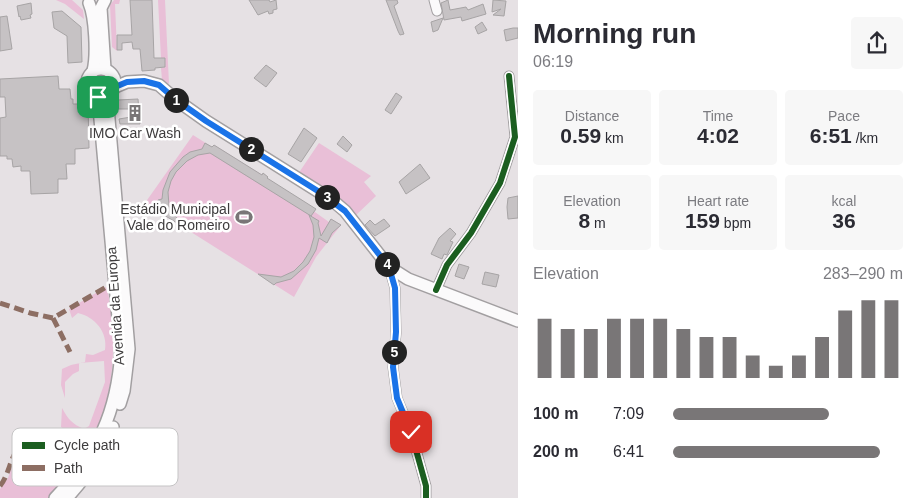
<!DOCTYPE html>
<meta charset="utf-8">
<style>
body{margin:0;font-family:Helvetica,sans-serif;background:#f7f7f7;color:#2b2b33;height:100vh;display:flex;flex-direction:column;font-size:19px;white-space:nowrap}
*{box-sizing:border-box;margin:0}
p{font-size:16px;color:#7c7c81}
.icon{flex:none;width:28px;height:28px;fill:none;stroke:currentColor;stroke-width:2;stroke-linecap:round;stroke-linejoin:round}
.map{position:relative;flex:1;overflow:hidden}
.drawer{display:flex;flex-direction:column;background:#fff;width:400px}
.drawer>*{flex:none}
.pin{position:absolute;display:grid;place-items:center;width:42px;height:42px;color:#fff;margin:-21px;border-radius:10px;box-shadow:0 2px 8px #0006}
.km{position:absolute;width:25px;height:25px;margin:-12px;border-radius:50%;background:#222;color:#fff;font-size:14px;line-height:25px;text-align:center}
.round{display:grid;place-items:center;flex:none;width:52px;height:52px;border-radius:5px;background:#f7f7f7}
.overview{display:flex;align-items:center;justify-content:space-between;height:85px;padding:0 15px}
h1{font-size:28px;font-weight:700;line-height:38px}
.metrics{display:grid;grid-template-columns:repeat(3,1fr);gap:8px;height:85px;padding:5px 15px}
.metrics div{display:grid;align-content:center;border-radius:5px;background:#f7f7f7;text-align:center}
.metrics b{font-size:21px;font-weight:700}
.metrics small{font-size:14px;font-weight:400}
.metrics p{font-size:14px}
.chart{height:140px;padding:10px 15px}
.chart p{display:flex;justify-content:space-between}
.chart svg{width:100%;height:90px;margin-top:5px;stroke:#797677;stroke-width:6}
ul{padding:0 15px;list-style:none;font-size:16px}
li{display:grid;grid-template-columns:80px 60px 1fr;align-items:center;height:38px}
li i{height:12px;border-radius:6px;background:#797677}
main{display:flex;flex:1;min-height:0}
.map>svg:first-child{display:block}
.green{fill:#e9bfd7}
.building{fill:#c6c2c4;stroke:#a7a4a5}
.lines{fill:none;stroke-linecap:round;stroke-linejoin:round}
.minor-casing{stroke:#a29fa1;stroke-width:11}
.major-casing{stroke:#a29fa1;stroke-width:14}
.minor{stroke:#fbfafb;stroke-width:9}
.major{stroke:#fbfafb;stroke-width:11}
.quiet{stroke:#8d6e63;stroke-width:5;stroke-dasharray:10 5;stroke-linecap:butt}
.cycleway-casing{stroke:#fff;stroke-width:9}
.cycleway{stroke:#1b5e20;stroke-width:6}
.route-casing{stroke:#fff;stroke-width:10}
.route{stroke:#1a73e8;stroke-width:6}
.labels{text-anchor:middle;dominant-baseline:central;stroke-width:5;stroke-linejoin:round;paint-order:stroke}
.poi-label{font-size:14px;fill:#3e3c3d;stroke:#fff}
.street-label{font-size:14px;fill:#3e3c3d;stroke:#fff}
.key{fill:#fff;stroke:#c5c4c5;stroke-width:1}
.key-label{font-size:14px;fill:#3e3c3d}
</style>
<main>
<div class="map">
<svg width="518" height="498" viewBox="0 0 518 498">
<rect width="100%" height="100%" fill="#e6e1e4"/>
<g class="green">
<path d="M56,0h16l11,10 1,9 -19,-15z"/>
<path d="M114,0h6l-1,4h-4l2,47 -5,-4 -2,-42z"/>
<path d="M158,0h7l4,84 -7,-4 -1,-12 4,-1v-9h-4z"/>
<circle cx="101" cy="83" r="7"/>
<path d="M193,135l19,12 2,-2 48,30 1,-2 5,4v2l61,43 2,-3 10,6 -25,32 -22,40 -149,-94z"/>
<path d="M319,143l52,33 -7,6 12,14 -21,20 -57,-42z"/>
<path d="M106,287c4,11 5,22 6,34 3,39 0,76 -17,112 -15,7 -21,3 -34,-6l1,-19c6,11 10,16 22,21l5,-3 16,-44 -1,-21 -25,2v8l-6,3 -8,8v16l-4,-13 1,-16 9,-4 14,-3 1,-8 7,1 12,-5c3,-18 -10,-33 -27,-37l-6,5 -3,-9z"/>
<path d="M65,450l2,7 21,-5 -40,46h-48v-9l8,-11 7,-21z"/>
</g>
<g class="building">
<path d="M130,0h22l2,58h11v9l-10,1v2l-13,1 -2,-22h-7l-1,-7 -10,1v7h-5v-15h15z"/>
<path d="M249,0h20l1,2 6,-2 1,9 -4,1v3l-4,1 -1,-3 -10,4z"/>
<path d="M386,0h11l1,3 -4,3 10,28 -4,1 -2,-4z"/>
<path d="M448,0l2,10 16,-3 2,3 15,-6 3,10 -24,7 -1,-4 -17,3 -3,-17z"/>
<path d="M493,0l13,1 -2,15 -11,-1 8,-6 -9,3z"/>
<path d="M31,3l1,11 -2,1 1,3 -10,2 -1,-4 -1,1 -2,-11z"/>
<path d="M62,11l19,16 1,35 -14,1 -1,-27 -13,-8 -2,-16z"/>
<path d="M7,16l5,33 -12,2v-34z"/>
<path d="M443,18l-5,12 -5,2 -2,-10z"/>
<path d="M482,22l5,8 -9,4 -3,-7z"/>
<path d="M513,28h5v10l-12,3 -2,-11z"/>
<path d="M266,65l11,8 -11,14 -12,-9z"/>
<path d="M58,76l1,13h11l1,10h2v5h15l1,44 -14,1v15h-9l1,15h-9v14l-27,1 -1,-23h-9v-5l-8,1 -1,-8h-5v-3h-7v-38l6,-1 -1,-20h-5v-18z"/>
<path d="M396,93l6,4 -11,17 -6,-4z"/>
<path d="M138,99l2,25h-20l-1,-5 12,-2v-8h-13v-9z"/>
<path d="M304,128l13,10 -16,24 -13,-8z"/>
<path d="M343,136l9,9 -5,7 -10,-8z"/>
<path d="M205,143l7,4 2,-2 48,30 1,-2 5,4 -1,1 49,31 -5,7 -101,-63 -12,2 -11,6 -11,11 -5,9 -3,11 1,14 13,20 -18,-11 1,-2 -3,-7h-4v-6l4,-1 1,-9 7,-18 13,-15 7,-5 12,-3z"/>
<path d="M420,164l10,14 -24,16 -7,-12z"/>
<path d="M518,196v22l-10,1 -1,-12 1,-9z"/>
<path d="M309,215l10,6 -1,2 3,13 10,-17 10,6 -9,8 -5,10 -8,-5 -3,12 -8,14 -17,15 -15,4 -2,2 -16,-11 23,3 13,-6 9,-9 7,-11 4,-14 -1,-12z"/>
<path d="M384,219l6,7 -15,10 -10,-11 5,-5 5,5z"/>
<path d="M450,228l6,6 -6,7 3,1 -6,13 -3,-1 -2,5 -11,-5 8,-16z"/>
<path d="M459,264l10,3 -5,12 -9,-3z"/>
<path d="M485,272l14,3 -3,12 -14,-3z"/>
</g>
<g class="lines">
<g class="minor-casing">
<g id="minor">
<path d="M434,0l3,11"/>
<path d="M389,267l6,21 1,45 -3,34 4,31 14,34 15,54v12"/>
<path d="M436,290l11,-25 24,-32 29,-50 15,-46 -6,-61"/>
</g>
</g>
<g class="major-casing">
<g id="major">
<path d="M89,3c6,14 8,52 4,68"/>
<circle cx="101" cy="83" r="14"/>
<path d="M105,69l-4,-61 4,-8"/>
<path d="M115,87l12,-5 17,-1 15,4 16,14 31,22 126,79 13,11 44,56 19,12 110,42"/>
<path d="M107,96l22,253 -5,42 -4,13"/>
<path d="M55,498c43,-44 62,-86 66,-147l-23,-254"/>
<path d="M67,498c19,-21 36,-44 46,-71"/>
</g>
</g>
<use href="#minor" class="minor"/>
<use href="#major" class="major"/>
<g class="quiet">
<path d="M0,303l30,10 23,5 62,-36"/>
<path d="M53,318l17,34"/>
<path d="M0,486c7,-9 9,-20 14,-31l44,-5 38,-14h4"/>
</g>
<g class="cycleway-casing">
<g id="cycleway">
<path d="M389,267l6,21 1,45 -3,34 4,31 14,34 15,54v12"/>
<path d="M436,290l11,-25 24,-32 29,-50 15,-46 -6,-61"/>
</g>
</g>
<use href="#cycleway" class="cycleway"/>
</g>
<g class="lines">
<g class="route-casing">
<path id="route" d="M98,97l10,-1 7,-9 12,-5 17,-1 15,4 16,14 31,22 115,72 24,18 44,56 6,21 1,44 -3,35 4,31 14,34"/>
</g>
<use href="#route" class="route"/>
</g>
<defs>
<g id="building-bare" transform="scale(1.35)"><path d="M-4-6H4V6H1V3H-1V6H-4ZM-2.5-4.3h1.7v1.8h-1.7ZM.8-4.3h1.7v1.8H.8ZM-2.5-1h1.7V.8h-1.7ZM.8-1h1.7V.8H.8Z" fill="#797677" stroke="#fff" stroke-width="2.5" paint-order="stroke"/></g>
<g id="stadium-bare" transform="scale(1.35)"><path d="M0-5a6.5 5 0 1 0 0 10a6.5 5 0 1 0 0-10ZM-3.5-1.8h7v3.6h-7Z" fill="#797677" stroke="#fff" stroke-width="2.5" paint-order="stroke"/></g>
</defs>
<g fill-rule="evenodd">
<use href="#building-bare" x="135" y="113"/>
<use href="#stadium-bare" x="244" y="217"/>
</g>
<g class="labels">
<g class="poi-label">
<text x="135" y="133">IMO Car Wash</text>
<text x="230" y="209" text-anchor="end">Estádio Municipal<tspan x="230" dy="16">Vale do Romeiro</tspan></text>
</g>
<g class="street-label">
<text transform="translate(115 306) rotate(-94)">Avenida da Europa</text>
</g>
</g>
<rect x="12" y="428" width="166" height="58" rx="8" class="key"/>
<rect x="22" y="442" width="23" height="7" fill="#1b5e20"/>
<rect x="22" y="465" width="23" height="6" fill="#8d6e63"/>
<g class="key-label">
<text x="54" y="450">Cycle path</text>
<text x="54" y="473">Path</text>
</g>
</svg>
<div class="pin" style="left:98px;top:97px;background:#1e9e55"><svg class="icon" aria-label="arrive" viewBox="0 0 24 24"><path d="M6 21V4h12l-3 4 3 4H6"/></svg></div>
<div class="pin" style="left:411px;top:432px;background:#d93025"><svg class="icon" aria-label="check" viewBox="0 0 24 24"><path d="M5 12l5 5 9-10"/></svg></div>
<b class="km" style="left:176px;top:100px">1</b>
<b class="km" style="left:251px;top:149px">2</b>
<b class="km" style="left:327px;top:197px">3</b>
<b class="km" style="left:387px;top:264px">4</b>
<b class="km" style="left:394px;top:352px">5</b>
</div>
<section class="drawer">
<div class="overview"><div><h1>Morning run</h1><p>06:19</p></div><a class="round"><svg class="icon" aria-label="share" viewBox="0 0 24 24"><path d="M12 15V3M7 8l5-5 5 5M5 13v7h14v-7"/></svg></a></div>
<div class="metrics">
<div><p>Distance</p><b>0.59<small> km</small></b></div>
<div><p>Time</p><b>4:02</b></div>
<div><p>Pace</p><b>6:51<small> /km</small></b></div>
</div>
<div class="metrics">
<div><p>Elevation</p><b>8<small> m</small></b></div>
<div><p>Heart rate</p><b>159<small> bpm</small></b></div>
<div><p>kcal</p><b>36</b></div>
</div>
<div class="chart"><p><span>Elevation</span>283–290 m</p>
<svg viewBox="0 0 160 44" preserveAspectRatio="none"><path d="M5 44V15M15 44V20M25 44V20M35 44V15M45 44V15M55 44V15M65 44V20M75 44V24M85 44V24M95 44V33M105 44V38M115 44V33M125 44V24M135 44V11M145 44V6M155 44V6"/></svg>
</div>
<ul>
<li><b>100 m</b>7:09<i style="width:68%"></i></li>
<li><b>200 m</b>6:41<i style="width:90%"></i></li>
</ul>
</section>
</main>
